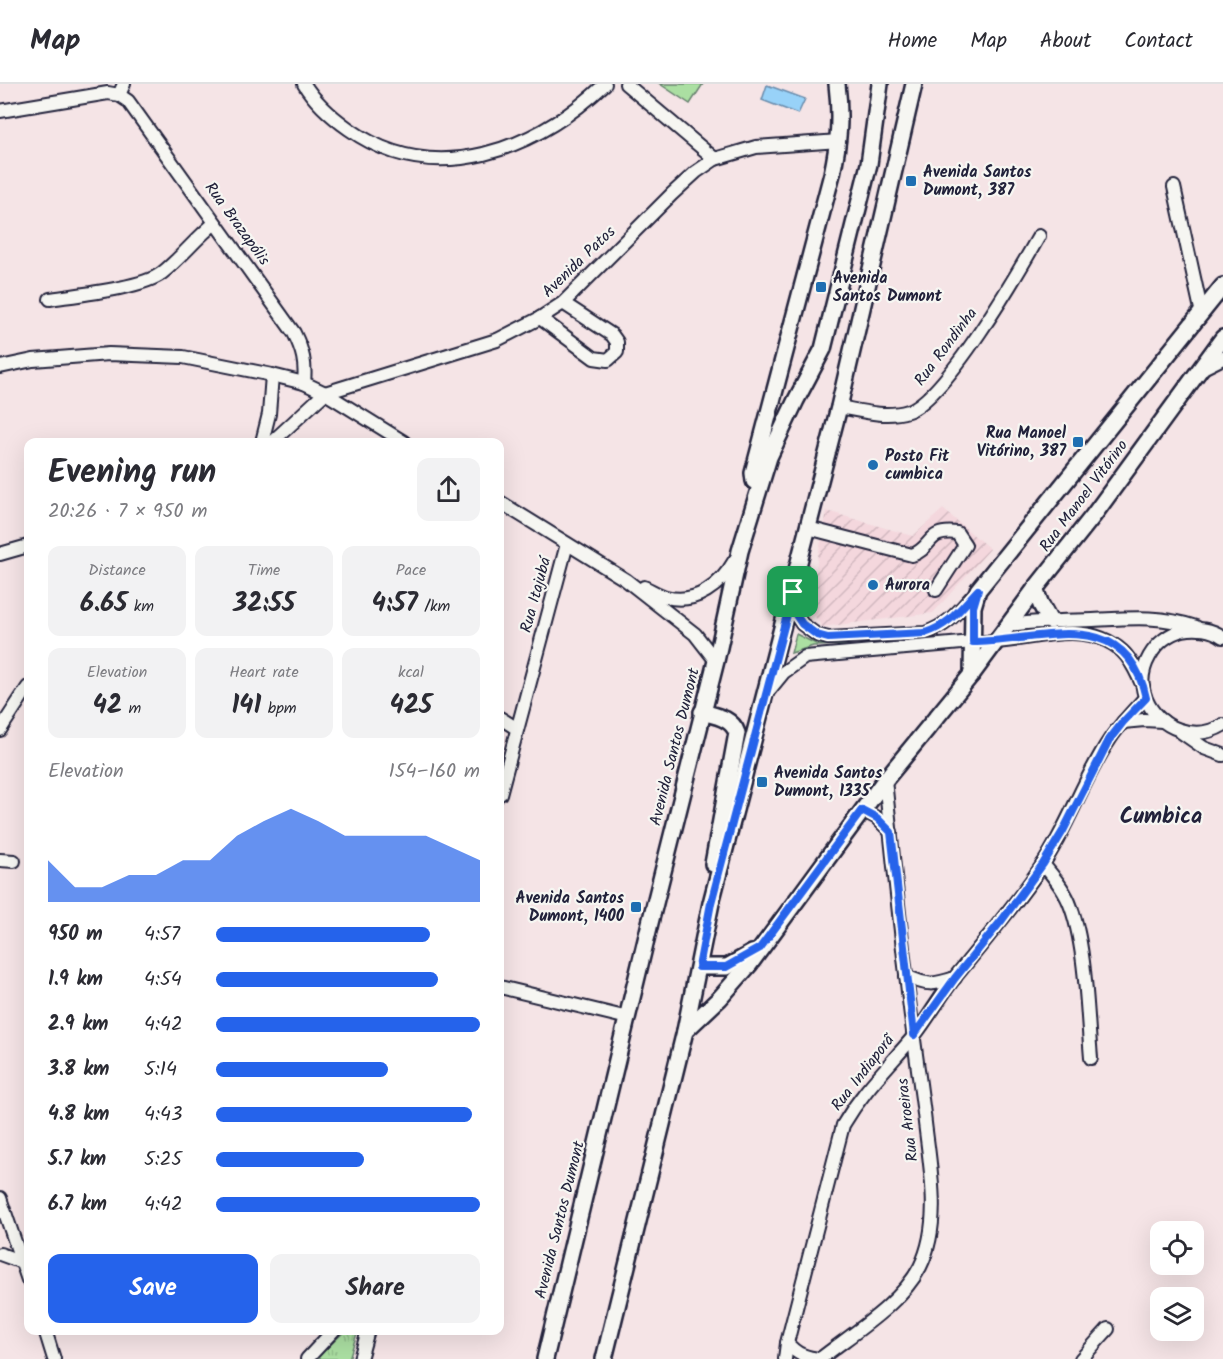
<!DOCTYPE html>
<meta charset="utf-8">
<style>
body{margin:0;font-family:Kalam,sans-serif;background:#f2f2f3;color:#2b2b33;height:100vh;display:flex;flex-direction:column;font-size:22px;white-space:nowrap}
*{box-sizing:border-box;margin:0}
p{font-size:20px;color:#7c7c81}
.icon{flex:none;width:33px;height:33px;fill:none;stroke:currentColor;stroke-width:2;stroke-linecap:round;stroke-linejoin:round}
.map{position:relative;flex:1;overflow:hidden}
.details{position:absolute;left:24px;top:354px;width:480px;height:897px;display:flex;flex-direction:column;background:#fff;border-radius:12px;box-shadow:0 6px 24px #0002}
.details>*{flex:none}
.buttons{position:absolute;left:1150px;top:1137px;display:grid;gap:12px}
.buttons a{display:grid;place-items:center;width:54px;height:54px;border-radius:12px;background:#fff;box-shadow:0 6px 24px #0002;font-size:30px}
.pin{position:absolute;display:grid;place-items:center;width:51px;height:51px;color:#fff;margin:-26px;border-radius:12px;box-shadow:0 3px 9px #0006}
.round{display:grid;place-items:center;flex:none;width:63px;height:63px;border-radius:12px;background:#f2f2f3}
.head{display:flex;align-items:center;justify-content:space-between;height:102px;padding:0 24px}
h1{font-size:33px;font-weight:700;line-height:45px}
.figures{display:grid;grid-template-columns:repeat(3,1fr);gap:9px;height:102px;padding:6px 24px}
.figures div{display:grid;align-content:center;border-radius:12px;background:#f2f2f3;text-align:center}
.figures b{font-size:26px;font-weight:700}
.figures small{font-size:16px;font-weight:400}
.figures p{font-size:16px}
.chart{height:168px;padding:12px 24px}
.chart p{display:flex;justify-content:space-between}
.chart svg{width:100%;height:108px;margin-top:6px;fill:#2563eb;opacity:.7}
.primary-button{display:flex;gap:12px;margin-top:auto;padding:12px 24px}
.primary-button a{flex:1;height:69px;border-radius:12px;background:#2563eb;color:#fff;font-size:24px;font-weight:700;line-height:69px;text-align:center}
.primary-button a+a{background:#f2f2f3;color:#2b2b33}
ul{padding:0 24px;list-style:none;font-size:20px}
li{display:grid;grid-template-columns:96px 72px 1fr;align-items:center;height:45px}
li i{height:15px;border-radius:8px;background:#2563eb}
header{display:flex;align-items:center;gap:36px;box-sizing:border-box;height:84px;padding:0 30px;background:#fff;border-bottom:2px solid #e1e1e2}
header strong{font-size:28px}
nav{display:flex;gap:33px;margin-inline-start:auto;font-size:21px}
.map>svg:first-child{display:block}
.industrial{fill:url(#industrial-furrows)}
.grass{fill:#abdfa2;stroke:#66806e;stroke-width:1.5}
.park{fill:url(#park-tufts);stroke:#66806e;stroke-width:1.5}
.water{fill:#98d2f8;stroke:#698cac;stroke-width:1.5}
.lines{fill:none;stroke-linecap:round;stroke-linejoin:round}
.minor-casing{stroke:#22223b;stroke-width:16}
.major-casing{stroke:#22223b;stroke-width:20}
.minor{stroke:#f6f6f2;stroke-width:12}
.major{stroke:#f6f6f2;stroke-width:15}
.route-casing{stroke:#fff;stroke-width:12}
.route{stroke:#2563eb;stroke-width:8}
.poi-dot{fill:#1f6fb2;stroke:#f6f6f2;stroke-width:2}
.labels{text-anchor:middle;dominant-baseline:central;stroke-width:4.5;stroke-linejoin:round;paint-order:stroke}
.poi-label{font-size:16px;font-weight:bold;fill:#22223b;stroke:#f6f6f2;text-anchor:start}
.street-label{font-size:16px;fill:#22223b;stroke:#f6f6f2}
.district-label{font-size:22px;font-weight:bold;fill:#22223b;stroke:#f6f6f2}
</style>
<header>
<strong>Map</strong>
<nav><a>Home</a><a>Map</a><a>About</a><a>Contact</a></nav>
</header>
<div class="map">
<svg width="1223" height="1275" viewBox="0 0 1223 1275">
<defs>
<pattern id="industrial-furrows" width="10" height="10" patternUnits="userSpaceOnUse" patternTransform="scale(1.5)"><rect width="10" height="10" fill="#f4d7dd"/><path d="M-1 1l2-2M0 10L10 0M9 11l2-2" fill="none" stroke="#d1b8bf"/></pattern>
<pattern id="park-tufts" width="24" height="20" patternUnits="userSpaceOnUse" patternTransform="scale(1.5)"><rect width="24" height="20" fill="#abdfa2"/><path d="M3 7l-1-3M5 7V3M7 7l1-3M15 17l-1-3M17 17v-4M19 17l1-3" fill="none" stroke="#93bf8c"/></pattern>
</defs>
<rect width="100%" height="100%" fill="#f5e4e6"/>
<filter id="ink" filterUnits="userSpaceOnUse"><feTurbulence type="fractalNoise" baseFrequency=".0167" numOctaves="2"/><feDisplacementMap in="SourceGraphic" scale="12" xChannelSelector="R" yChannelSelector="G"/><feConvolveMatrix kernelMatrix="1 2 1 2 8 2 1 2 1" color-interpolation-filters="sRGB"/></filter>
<g filter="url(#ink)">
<path class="industrial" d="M943,425l47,40 -57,64 -111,14 -14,-21 19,-95 86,25z"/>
<g class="grass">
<path d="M660,0h43l-13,20z"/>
<path d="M796,550l20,10 32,1 -35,1 -22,7z"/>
</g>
<path class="park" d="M345,1247h11l1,2 -8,26h-34z"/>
<path class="water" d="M767,1l38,14 -7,15 -36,-14z"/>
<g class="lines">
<g class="minor-casing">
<g id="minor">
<path d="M304,0c11,18 28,33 45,45 86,61 186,21 256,-45"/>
<path d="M626,0l89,75"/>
<path d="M119,11l5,-11"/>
<path d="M0,27l108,-18 11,2 9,6 166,232c9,18 12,31 10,50"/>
<path d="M1174,103l28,127"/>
<path d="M50,215c26,-4 93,-11 112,-26 19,-15 34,-35 53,-50"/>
<path d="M540,234l54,40 14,2 9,-8v-10l-5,-7 -49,-32"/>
<path d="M0,283l33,-7 76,-6 74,3 89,18 32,8 21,10 79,49"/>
<path d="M1201,285l22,-11"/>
<path d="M839,323c22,4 47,11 69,4 37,-12 110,-138 131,-175"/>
<path d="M262,358l7,-28 3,-39"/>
<path d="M272,358l53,-49 172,-53 43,-22 23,-15 109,-109 24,-22 19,-13 41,-12 83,-6"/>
<path d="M500,418l126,78 69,54 21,27"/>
<path d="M808,444l104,27c21,-7 14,-26 45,-22l8,12 -29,45"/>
<path d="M0,470l28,-8"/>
<path d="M644,503c7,3 14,8 22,10 30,8 55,-12 69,-37"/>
<path d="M793,509l3,22 6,9 15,11 11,3 97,-5c25,-8 35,-24 52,-42"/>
<path d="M1009,541c28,-4 56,-4 84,-5 37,-2 68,-5 103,7"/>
<path d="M1223,553c-11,-8 -27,-10 -40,-7 -28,7 -49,40 -37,69 13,30 49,43 77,26"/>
<path d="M766,610l18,-22 21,-15 168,-15c7,0 15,1 23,0 40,-3 91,-23 126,9 10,9 15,23 21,35"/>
<path d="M500,634l16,10"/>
<path d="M1123,638l21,-2 19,1"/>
<path d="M0,646l28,-43"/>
<path d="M1181,648l23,16 19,7"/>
<path d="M500,710l67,-250"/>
<path d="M862,726l15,8 14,14"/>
<path d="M0,776l14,1"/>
<path d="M1043,780c10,12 20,24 26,38 17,41 18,111 22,156"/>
<path d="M906,892c21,10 27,9 49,2"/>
<path d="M500,903l128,31"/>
<path d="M0,1114l28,82"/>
<path d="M0,1170l22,8"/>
<path d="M45,1246l9,29"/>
<path d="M787,1259c9,11 19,15 34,16"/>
<path d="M307,1275l27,-29"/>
<path d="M360,1275l8,-29"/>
<path d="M785,1275l2,-16 56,-218c21,-36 45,-58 71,-89 15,-19 27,-41 42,-60 30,-37 61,-73 87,-112 26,-39 40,-85 67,-125 10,-15 23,-28 35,-41"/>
<path d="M820,1275c33,-26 81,-55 100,-92 23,-46 9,-104 4,-153 -6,-46 -13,-93 -18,-140 -8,-64 -14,-129 -21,-194"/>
<path d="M1081,1275l27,-30"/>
</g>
</g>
<g class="major-casing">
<g id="major">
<path d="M754,397l-1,-8 79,-299c7,-32 9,-57 5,-90"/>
<path d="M1035,505l6,16 9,16"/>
<path d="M972,590l1,-67 5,-17 245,-304"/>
<path d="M702,628c14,4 30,6 35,21l-24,131"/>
<path d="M700,883h27l25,-14"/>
<path d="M685,947l35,-33 29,-33 136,-185 87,-106 63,-85 58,-73 130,-178"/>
<path d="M545,1275l105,-436 66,-262 24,-110 29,-94 27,-57 27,-51 46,-185 11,-80"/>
<path d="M604,1275l81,-328 26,-128 128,-496 75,-323"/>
</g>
</g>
<use href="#minor" class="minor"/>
<use href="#major" class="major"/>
</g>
</g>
<g class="lines" filter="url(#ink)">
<g class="route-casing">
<path id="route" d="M978,506l-5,17v35c66,0 153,-39 173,56l-23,24 -14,18 -46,91 -20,33 -41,56 -47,58 -41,57 -23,-203 -14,-14 -15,-8 -102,138 -34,19h-27l12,-64 82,-311 3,23 6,9 15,11 11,3 97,-5c25,-8 35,-24 53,-43z"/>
</g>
<use href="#route" class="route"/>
</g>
<g class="poi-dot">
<rect x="905" y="91" width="12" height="12" rx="3"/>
<rect x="815" y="197" width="12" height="12" rx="3"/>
<rect x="1072" y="352" width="12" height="12" rx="3"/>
<circle cx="873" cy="381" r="6"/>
<circle cx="873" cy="501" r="6"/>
<rect x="756" y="692" width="12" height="12" rx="3"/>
<rect x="630" y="817" width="12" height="12" rx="3"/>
</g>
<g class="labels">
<g class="poi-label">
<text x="923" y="88">Avenida Santos<tspan x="923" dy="18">Dumont, 387</tspan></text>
<text x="833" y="194">Avenida<tspan x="833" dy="18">Santos Dumont</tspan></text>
<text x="1066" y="349" text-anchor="end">Rua Manoel<tspan x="1066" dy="18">Vitórino, 387</tspan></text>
<text x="885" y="372">Posto Fit<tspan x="885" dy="18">cumbica</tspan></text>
<text x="885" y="501">Aurora</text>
<text x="774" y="689">Avenida Santos<tspan x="774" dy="18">Dumont, 1335</tspan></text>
<text x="624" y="814" text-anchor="end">Avenida Santos<tspan x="624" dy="18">Dumont, 1400</tspan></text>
</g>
<g class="street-label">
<text transform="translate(237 140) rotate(54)">Rua Brazapólis</text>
<text transform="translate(579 178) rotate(-44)">Avenida Patos</text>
<text transform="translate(946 263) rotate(-53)">Rua Rondinha</text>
<text transform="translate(1084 412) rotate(-53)">Rua Manoel Vitórino</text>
<text transform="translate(536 511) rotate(-75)">Rua Itajubá</text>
<text transform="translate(675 663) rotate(-76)">Avenida Santos Dumont</text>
<text transform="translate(863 989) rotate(-52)">Rua Indiaporã</text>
<text transform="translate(908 1036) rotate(-97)">Rua Aroeiras</text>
<text transform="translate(560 1136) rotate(-76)">Avenida Santos Dumont</text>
</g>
<g class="district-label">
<text x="1161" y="733">Cumbica</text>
</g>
</g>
</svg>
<div class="buttons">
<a><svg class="icon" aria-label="locate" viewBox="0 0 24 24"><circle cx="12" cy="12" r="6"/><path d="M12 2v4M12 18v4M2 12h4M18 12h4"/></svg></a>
<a><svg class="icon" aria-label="layers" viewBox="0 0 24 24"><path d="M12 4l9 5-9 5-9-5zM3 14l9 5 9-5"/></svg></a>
</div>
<div class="pin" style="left:793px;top:508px;background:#1e9e55"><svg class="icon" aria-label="arrive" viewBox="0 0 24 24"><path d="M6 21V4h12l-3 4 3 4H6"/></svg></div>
<section class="details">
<div class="head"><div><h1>Evening run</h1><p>20:26 · 7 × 950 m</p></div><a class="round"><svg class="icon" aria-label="share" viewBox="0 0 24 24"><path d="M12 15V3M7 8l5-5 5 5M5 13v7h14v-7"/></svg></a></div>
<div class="figures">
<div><p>Distance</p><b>6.65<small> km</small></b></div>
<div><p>Time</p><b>32:55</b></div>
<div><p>Pace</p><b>4:57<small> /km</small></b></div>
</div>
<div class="figures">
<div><p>Elevation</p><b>42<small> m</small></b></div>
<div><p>Heart rate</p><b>141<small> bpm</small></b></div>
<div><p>kcal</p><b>425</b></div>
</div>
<div class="chart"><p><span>Elevation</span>154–160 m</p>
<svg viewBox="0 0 160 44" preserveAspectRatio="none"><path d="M0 44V27L10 38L20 38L30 33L40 33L50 27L60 27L70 17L80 11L90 6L100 11L110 17L120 17L130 17L140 17L150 22L160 27V44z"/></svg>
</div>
<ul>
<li><b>950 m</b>4:57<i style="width:81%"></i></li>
<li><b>1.9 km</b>4:54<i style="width:84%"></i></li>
<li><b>2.9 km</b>4:42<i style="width:100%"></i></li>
<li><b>3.8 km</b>5:14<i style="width:65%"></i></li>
<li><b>4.8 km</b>4:43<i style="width:97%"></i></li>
<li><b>5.7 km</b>5:25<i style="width:56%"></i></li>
<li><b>6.7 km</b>4:42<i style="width:100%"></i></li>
</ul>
<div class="primary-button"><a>Save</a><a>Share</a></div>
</section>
</div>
